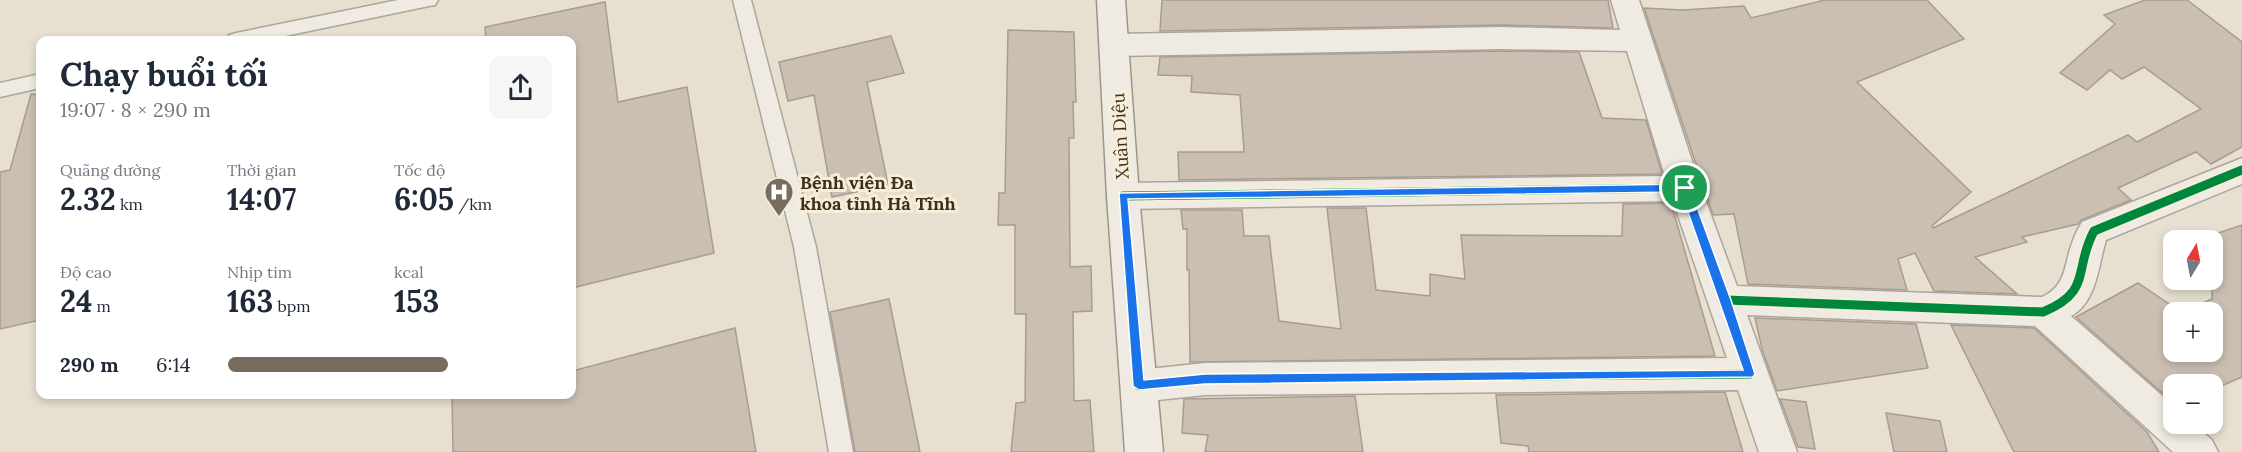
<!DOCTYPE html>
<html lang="vi">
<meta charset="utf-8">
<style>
body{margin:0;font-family:Lora,serif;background:#f6f6f7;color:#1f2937;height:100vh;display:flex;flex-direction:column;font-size:22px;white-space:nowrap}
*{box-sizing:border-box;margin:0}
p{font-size:20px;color:#747a83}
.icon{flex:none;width:33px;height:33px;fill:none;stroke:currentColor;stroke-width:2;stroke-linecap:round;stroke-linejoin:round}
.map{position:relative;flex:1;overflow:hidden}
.sheet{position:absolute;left:36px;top:36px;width:540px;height:363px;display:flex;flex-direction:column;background:#fff;border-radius:12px;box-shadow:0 3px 9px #0003}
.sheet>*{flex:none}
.needle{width:39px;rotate:10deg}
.buttons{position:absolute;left:2163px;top:230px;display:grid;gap:12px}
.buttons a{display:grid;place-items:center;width:60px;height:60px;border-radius:12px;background:#fff;box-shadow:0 3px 9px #0003;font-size:30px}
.pin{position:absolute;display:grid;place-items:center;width:51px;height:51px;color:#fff;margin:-26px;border:3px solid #fff;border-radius:50%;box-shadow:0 2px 6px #0007}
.round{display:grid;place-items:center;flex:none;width:63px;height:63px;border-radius:12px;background:#f6f6f7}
.summary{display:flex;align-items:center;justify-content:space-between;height:102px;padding:0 24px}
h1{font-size:33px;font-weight:800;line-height:45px}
.figures{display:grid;grid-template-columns:repeat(3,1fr);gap:9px;height:102px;padding:6px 24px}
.figures div{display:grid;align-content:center}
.figures b{font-size:30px;font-weight:800}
.figures small{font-size:16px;font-weight:400}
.figures p{font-size:16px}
ul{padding:0 24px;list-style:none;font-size:20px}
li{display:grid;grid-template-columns:96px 72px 1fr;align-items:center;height:45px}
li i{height:15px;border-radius:8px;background:#786c5e}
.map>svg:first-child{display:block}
.building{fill:#cbbfb2;stroke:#a89c90;stroke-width:1.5}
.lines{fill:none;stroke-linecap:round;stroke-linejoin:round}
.lane-casing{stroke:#ada599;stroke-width:3}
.street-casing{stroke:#ada599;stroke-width:3}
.secondary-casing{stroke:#9c958a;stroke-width:3}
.lane{fill:#efebe3;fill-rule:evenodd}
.street{fill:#efebe3;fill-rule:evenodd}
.secondary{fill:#efebe3;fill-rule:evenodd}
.cycleway-casing{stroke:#f7eed8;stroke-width:13}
.cycleway{stroke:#00873e;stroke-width:9}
.route{fill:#1a73e8;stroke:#fff;stroke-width:1.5;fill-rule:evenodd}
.labels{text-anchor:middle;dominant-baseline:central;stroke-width:6;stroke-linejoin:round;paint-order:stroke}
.street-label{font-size:18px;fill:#3d2e20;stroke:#f7eed8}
.poi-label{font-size:18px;font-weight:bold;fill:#3d2e20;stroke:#f7eed8;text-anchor:start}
</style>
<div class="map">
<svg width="2242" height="452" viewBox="0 0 2242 452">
<rect width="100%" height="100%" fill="#e7e0d1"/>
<g class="building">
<path d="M1162,0h446l5,28 -112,-3 -341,6z"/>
<path d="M1825,0h102l37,39 -107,43 114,110 -39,34 1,2 195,-93 9,7 64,-33 -57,-42 -22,12 -12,-9 -23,20 -27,-17 55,-49 -11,-9 41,-15h42l55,42v105l-31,17 -15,-12 -78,36 13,12 -50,20 -3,4 -56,13 5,5 -52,15 42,37 -83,-3 -19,-38 -17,6 9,31 -159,-6 -14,-70 -21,1 -69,-207 39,2 61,-4 7,12z"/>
<path d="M605,2l13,100 69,-15 27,166 -142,35v-248h-86l-1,-13z"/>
<path d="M1008,30l66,2 2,70h-3l1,36h-5l1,129 21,-1 1,45 -19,1 1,89 16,-1 4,52h-83l5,-49 9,-1 1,-88h-11v-89h-17l1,-32h6z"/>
<path d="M891,36l13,37 -37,9 21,103 -56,12 -18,-102 -26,6 -9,-39z"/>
<path d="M1501,51l78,1 23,66 44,2 16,54 -483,6 -1,-28h66l-4,-57 -49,-3 1,-16 -34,-1 2,-18z"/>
<path d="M31,94l9,1v225l-40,9v-157l10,-2z"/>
<path d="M1671,203l44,153 -525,6 -1,-92h-2v-41h-4l-2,-19h61l2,26h25l10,85 62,8 -14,-121h39l10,82 54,6v-22l35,5 -4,-44 161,1 1,-32z"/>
<path d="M2242,225v152l-30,13v-6h-38v19l-98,-86 62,-34 43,29h-7v39h38v-39h-30l30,-13v-64z"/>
<path d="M889,299l31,153h-65l-25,-140z"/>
<path d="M1755,318l161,6 12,44 -151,23 -15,-42z"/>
<path d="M1951,325l83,3 113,104 12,20h-145z"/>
<path d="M735,328l21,124h-303l-1,-58h120v-23z"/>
<path d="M1725,392l18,60h-214l-1,-6 -27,-3 -5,-48z"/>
<path d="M1355,396l8,56h-158l3,-17 -26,-2 2,-34z"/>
<path d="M1780,399l26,3 9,47 -17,-2z"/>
<path d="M1886,413l54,8 7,31h-53z"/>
</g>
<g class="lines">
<g class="lane-casing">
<g id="lane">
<path d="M398,0h40l-3,5 -6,1 -163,34h-39l2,-5 7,-2z"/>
<path d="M733,0h18l65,247 37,205h-24l-35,-205z"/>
<path d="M40,74v14l-40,9v-14z"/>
</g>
</g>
<g class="street-casing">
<path id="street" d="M1611,0h28l62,188 36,98 305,11c22,-10 22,-27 28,-48 3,-10 7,-19 12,-27l160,-64v26l-136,56c-8,26 -9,62 -35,76l103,90v17h19l19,17 6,12h-45l-138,-126 -288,-11 50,137h-38l-21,-62 -533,5 -66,7 -13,-5 -5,-11 5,-11 13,-5 66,-7 522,-5 -54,-157 -550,8 -11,-4 -5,-9 5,-9 11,-4 542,-7 -38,-125 -126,-2 -386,7 -10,-3 -5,-8 5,-8 10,-3 386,-7 119,3z"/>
</g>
<g class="secondary-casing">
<path id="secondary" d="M1097,0h28l14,196 24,256h-38l-18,-256z"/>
</g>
<use href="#lane" class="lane"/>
<use href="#street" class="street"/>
<use href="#secondary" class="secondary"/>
<g class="cycleway-casing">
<g id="cycleway">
<path d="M1123,196l562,-8"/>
<path d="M1726,300l317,12c50,-21 30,-42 51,-81l148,-61"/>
<path d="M1139,386l66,-7 545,-5"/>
</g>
</g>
<use href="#cycleway" class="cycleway"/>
</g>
<path class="route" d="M1685,184l5,4 41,112 24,74 -2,3 -548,7 -66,6 -6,-4 -14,-193zM1681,192l62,178 -538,4 -61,6 -16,-181z"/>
<defs>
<g id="hospital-pin" transform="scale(1.5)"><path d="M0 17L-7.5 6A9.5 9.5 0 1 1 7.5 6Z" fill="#786c5e" stroke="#f7eed8"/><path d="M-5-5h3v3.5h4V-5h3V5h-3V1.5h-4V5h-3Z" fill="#fff"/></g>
</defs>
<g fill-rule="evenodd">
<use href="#hospital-pin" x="779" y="192"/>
</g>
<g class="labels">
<g class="street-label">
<text transform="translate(1120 136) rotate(-93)">Xuân Diệu</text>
</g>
<g class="poi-label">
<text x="800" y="182">Bệnh viện Đa<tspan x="800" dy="21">khoa tỉnh Hà Tĩnh</tspan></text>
</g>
</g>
</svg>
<div class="buttons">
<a><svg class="needle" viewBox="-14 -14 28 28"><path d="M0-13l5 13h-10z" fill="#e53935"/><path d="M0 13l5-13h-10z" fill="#747a83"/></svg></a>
<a>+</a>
<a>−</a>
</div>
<div class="pin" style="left:1685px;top:188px;background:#1e9e55"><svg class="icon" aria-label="arrive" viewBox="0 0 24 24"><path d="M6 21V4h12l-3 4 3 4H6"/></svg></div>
<section class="sheet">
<div class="summary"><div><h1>Chạy buổi tối</h1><p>19:07 · 8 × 290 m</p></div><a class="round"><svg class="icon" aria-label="share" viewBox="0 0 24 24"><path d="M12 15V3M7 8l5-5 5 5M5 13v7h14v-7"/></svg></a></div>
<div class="figures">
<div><p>Quãng đường</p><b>2.32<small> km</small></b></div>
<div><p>Thời gian</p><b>14:07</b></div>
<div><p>Tốc độ</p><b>6:05<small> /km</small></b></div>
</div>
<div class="figures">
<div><p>Độ cao</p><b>24<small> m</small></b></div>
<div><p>Nhịp tim</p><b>163<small> bpm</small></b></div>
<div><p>kcal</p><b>153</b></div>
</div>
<ul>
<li><b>290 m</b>6:14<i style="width:68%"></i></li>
</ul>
</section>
</div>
